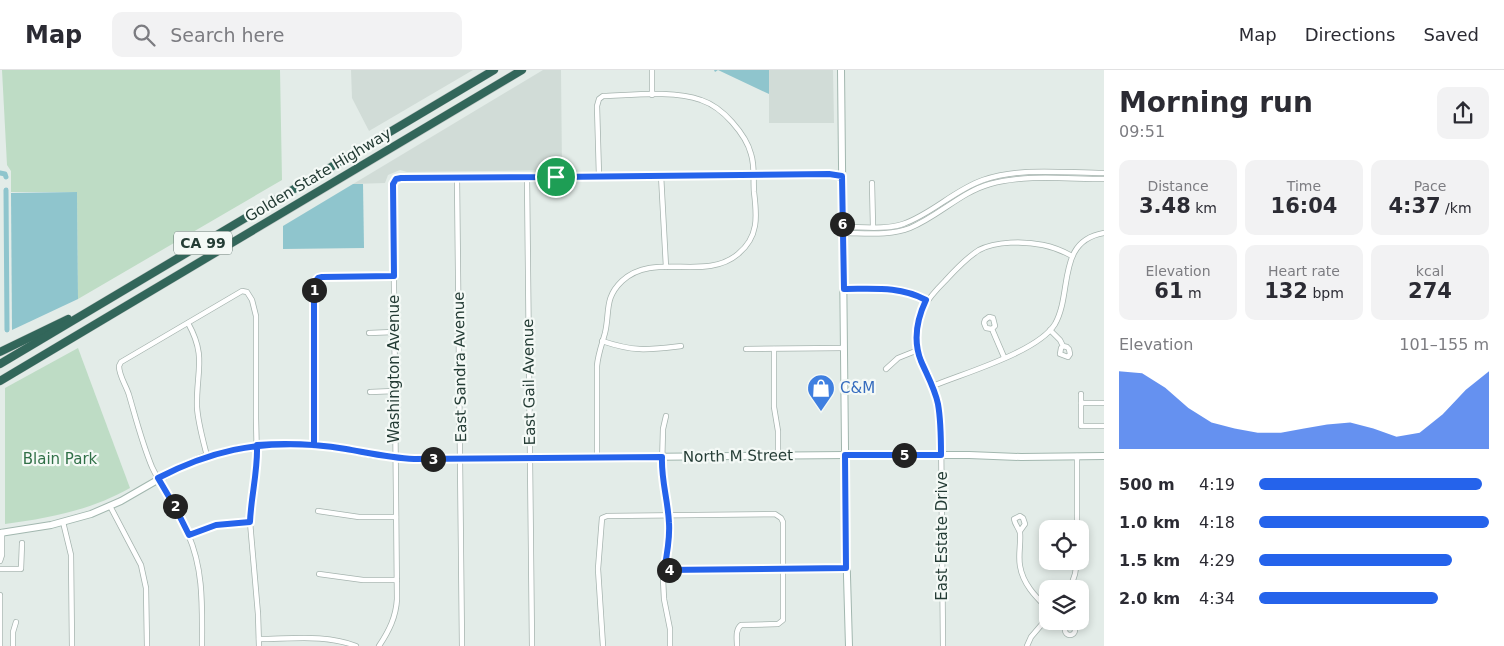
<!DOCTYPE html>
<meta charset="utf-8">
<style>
body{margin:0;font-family:"DejaVu Sans",sans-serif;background:#f2f2f3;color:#2b2b33;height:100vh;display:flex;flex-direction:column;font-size:19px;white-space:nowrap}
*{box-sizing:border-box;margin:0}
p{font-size:16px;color:#7c7c81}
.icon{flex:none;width:28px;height:28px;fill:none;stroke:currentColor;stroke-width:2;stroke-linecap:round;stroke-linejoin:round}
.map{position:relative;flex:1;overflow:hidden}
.side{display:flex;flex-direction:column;background:#fff;width:400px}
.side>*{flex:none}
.fabs{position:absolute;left:1039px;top:450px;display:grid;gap:10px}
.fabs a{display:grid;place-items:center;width:50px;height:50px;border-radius:10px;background:#fff;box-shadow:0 2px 8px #0003;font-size:25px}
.pin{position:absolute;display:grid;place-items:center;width:42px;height:42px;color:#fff;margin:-21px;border:2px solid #fff;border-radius:50%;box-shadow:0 1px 5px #0007}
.km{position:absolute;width:25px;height:25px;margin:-12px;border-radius:50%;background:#222;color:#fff;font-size:14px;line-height:25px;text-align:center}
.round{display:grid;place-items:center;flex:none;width:52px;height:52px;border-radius:10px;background:#f2f2f3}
.summary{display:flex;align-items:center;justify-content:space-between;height:85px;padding:0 15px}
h1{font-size:28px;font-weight:700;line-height:38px}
.figures{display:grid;grid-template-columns:repeat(3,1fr);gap:8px;height:85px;padding:5px 15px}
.figures div{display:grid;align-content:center;border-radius:10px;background:#f2f2f3;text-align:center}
.figures b{font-size:21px;font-weight:700}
.figures small{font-size:14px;font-weight:400}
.figures p{font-size:14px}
.chart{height:140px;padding:10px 15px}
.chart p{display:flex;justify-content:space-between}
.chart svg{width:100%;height:90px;margin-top:5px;fill:#2563eb;opacity:.7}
ul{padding:0 15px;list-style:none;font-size:16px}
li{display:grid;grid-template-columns:80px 60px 1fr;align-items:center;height:38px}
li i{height:12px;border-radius:6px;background:#2563eb}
header{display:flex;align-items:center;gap:30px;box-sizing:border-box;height:70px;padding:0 25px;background:#fff;border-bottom:1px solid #e1e1e2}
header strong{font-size:24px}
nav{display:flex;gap:28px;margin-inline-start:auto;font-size:18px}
.search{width:350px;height:45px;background:#f2f2f3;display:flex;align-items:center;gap:12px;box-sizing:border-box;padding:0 18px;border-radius:10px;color:#7c7c81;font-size:19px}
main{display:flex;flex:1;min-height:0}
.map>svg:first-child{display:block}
.built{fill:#d1dcd7}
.green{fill:#bedcc5}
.water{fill:#8fc5cd}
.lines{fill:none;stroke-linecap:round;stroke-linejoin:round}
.canal{stroke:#8fc5cd;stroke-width:5}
.street-casing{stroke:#a6b4af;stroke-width:6}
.secondary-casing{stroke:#a2b7af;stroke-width:8}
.highway-casing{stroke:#c2c8c6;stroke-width:9}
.street{stroke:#fff;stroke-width:4.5}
.secondary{stroke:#fff;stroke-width:6}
.highway{stroke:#32665a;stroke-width:8}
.route-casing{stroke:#fff;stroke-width:10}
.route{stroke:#2563eb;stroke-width:6}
.labels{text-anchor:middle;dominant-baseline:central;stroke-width:4.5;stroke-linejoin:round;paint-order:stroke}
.shield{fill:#f4f9f6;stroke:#62756f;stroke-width:1}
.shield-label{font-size:14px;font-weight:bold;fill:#243c35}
.street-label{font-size:15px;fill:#243c35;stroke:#f4f9f6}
.shop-label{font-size:15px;fill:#366cbe;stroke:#f4f9f6;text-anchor:start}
.park-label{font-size:15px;fill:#317048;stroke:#f4f9f6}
</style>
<header>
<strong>Map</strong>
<div class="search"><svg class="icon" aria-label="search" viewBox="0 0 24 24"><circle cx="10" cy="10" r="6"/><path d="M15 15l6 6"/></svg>Search here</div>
<nav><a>Map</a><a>Directions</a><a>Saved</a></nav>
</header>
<main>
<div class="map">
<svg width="1104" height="576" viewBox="0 0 1104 576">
<rect width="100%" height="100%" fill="#e3ece8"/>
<g class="built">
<path d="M351,0h122l-104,61 -17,-33z"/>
<path d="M543,0h18l1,100 -155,2 -7,-2 -12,5 -3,8 -32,1z"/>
<path d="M769,0h64l1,53h-65z"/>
</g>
<g class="green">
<path d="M2,0h278l2,110 -204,119 -1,-107h-66v-21l-4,-6z"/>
<path d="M78,278l52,140c-39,22 -80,30 -125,36v-136z"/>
</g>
<g class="water">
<path d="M714,0h55v24l-51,-24 -3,2z"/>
<path d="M353,114h10l1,64 -81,1v-23z"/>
<path d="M77,122l1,107 -66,31 -1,-137z"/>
</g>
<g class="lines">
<g class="canal">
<path d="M0,103l5,1 1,3"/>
<path d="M6,120l1,140"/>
</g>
<g class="street-casing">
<g id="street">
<path d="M652,0v25"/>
<path d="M661,105l5,92"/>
<path d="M527,107l5,469"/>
<path d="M457,108l5,468"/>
<path d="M872,113l1,44"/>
<path d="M842,157c20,0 43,3 61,-3 29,-10 51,-34 80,-44 38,-13 81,-7 121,-7"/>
<path d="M843,163c21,0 47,3 67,-5 29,-12 51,-36 80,-44 36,-10 77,-5 114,-5"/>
<path d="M843,219c31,0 56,-3 83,11"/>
<path d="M188,253c19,34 8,48 9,84 1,16 6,33 10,49"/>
<path d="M992,259l3,-3 -2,-8 -4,-1 -4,3 -1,3 2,5 6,1 12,28"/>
<path d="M1050,260l10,10 3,6 4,1 2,2 1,5 -2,3 -8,-3 1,-6 2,-2"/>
<path d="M369,263l25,-1"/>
<path d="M602,271c33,11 45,9 79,5"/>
<path d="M746,279l98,-1"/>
<path d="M774,279v58l4,24v24"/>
<path d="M886,299l12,-11 20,-8"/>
<path d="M933,316c31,-13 105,-34 122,-62 18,-32 1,-83 49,-91"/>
<path d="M370,322l25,-1"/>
<path d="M1081,324v32h23"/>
<path d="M1081,333h23"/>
<path d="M666,346l-3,13 -1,37 8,68 -7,45 1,20 6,30v17"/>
<path d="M314,375l1,-165 7,-3 72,-1"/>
<path d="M1077,386v73"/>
<path d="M597,387v-91c1,-12 5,-22 8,-33 5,-21 -1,-35 17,-52 32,-30 83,1 116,-27 21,-17 19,-38 16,-62 -1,-13 1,-26 -3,-38 -3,-12 -11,-23 -19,-32 -8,-9 -19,-18 -31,-22 -27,-10 -69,-5 -98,-4l-4,3 -2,7 2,70"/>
<path d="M110,436l31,59 5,23 1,58"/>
<path d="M318,441l41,6h37"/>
<path d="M63,452l8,33 1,91"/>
<path d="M1020,461l5,-7 -2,-6 -3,-2 -6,3c1,6 5,9 6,14 1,11 -2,22 0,33 3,18 15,30 28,43"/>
<path d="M189,465l27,-10 34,-3"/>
<path d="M0,491l2,-6v-23"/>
<path d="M0,499h21l1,-26"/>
<path d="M664,500l182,-2"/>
<path d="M319,504l44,6h34"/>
<path d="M1070,519l5,-15 2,-13"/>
<path d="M0,525v51"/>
<circle cx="1070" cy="560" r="5"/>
<path d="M259,569c32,0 67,-5 97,7"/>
<path d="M13,576v-14l3,-10"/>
<path d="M202,576c0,-38 2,-76 -14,-112 -10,-24 -25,-44 -36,-67 -10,-24 -16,-48 -23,-72 -3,-10 -10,-19 -10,-29l2,-4 121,-71 5,1 5,8 4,16v102l1,44 -6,43 -1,17 8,92 1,32"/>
<path d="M379,576c10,-15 17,-29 18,-47l-4,-414 3,-6 5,-2 428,-3 13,2"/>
<path d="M603,576l-5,-77 4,-51 5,-2 168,-2 6,4 2,4v98l-5,4 -37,1c-6,5 -4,14 -4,21"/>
<path d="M943,576l-2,-217c-2,-15 -3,-30 -9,-45 -5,-14 -14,-27 -15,-43 -2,-27 10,-42 28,-60 10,-11 21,-23 34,-31 17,-9 46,-9 64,-5 10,2 20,6 29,11"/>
<path d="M1027,576l4,-9 17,-20"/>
</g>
</g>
<g class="secondary-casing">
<g id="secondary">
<path d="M841,0l5,471 3,105"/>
<path d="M0,463l51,-8 40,-11 30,-13 59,-34 24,-10 31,-8 30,-4 41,-1 40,5 28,6 40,4 431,-4h124l52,2 83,-1"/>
</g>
</g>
<g class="highway-casing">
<g id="highway">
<path d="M0,282l68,-33"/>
<path d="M0,294l494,-294"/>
<path d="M0,311l522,-311"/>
</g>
</g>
<use href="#street" class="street"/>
<use href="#secondary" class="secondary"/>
<use href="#highway" class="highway"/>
</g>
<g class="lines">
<g class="route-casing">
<path id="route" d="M556,107l-155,1 -5,1 -3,5 1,92 -72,1 -4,1 -4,5v162c-58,-4 -104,6 -156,33l17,29 14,28 27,-10 34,-3c1,-26 8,-51 7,-77 30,-2 59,-1 89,4 23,4 45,9 68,10l248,-2c-1,23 6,43 7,66 1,15 -2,32 -5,47l182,-2 -1,-113h96c0,-16 0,-34 -3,-51 -3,-15 -11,-29 -17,-43 -8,-20 -4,-42 5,-61 -27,-14 -52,-11 -82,-11l-2,-113 -13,-2 -273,3"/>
</g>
<use href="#route" class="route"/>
</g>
<defs>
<g id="shop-pin" transform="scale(1.4375)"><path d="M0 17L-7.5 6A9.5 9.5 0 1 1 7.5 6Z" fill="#3f7fe0" stroke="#f4f9f6"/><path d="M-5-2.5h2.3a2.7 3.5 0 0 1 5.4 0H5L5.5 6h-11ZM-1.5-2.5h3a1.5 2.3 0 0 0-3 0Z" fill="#fff"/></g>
</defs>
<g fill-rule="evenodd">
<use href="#shop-pin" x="821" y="318"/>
</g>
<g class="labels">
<rect class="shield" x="174" y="161.5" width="58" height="23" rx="4"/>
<g class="shield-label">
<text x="203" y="173">CA 99</text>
</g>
<g class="street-label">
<text transform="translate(318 105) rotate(-31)">Golden State Highway</text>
<text transform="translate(460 297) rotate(-91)">East Sandra Avenue</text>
<text transform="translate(394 299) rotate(-90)">Washington Avenue</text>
<text transform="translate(529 312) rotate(-91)">East Gail Avenue</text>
<text transform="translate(738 386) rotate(-1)">North M Street</text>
<text transform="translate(942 466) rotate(-90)">East Estate Drive</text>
</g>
<g class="shop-label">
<text x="840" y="318">C&amp;M</text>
</g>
<g class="park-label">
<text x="60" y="389">Blain Park</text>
</g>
</g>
</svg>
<div class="fabs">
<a><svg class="icon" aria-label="locate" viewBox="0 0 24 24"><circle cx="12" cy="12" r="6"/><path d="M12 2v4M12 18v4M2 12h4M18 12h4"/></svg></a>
<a><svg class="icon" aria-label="layers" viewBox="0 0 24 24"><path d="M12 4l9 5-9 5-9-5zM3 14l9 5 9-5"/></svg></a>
</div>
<div class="pin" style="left:556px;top:107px;background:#1e9e55"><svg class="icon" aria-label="arrive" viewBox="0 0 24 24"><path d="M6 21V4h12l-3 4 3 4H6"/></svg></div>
<b class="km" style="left:314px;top:220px">1</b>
<b class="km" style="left:175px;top:436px">2</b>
<b class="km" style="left:433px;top:389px">3</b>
<b class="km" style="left:669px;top:500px">4</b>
<b class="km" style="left:904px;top:385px">5</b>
<b class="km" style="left:842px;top:154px">6</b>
</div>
<section class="side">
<div class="summary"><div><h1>Morning run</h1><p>09:51</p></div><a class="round"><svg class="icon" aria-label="share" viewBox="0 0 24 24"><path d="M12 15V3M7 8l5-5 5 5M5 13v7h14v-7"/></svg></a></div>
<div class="figures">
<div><p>Distance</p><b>3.48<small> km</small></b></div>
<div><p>Time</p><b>16:04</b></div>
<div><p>Pace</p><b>4:37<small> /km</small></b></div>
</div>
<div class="figures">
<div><p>Elevation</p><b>61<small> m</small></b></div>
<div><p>Heart rate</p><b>132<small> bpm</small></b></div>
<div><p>kcal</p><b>274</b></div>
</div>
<div class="chart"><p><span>Elevation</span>101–155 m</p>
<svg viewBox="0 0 160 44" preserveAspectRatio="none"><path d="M0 44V6L10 7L20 14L30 24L40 31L50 34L60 36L70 36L80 34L90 32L100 31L110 34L120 38L130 36L140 27L150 15L160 6V44z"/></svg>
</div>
<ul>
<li><b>500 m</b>4:19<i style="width:97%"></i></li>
<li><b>1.0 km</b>4:18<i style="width:100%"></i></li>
<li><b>1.5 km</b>4:29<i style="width:84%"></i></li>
<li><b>2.0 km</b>4:34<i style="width:78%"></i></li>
</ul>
</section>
</main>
